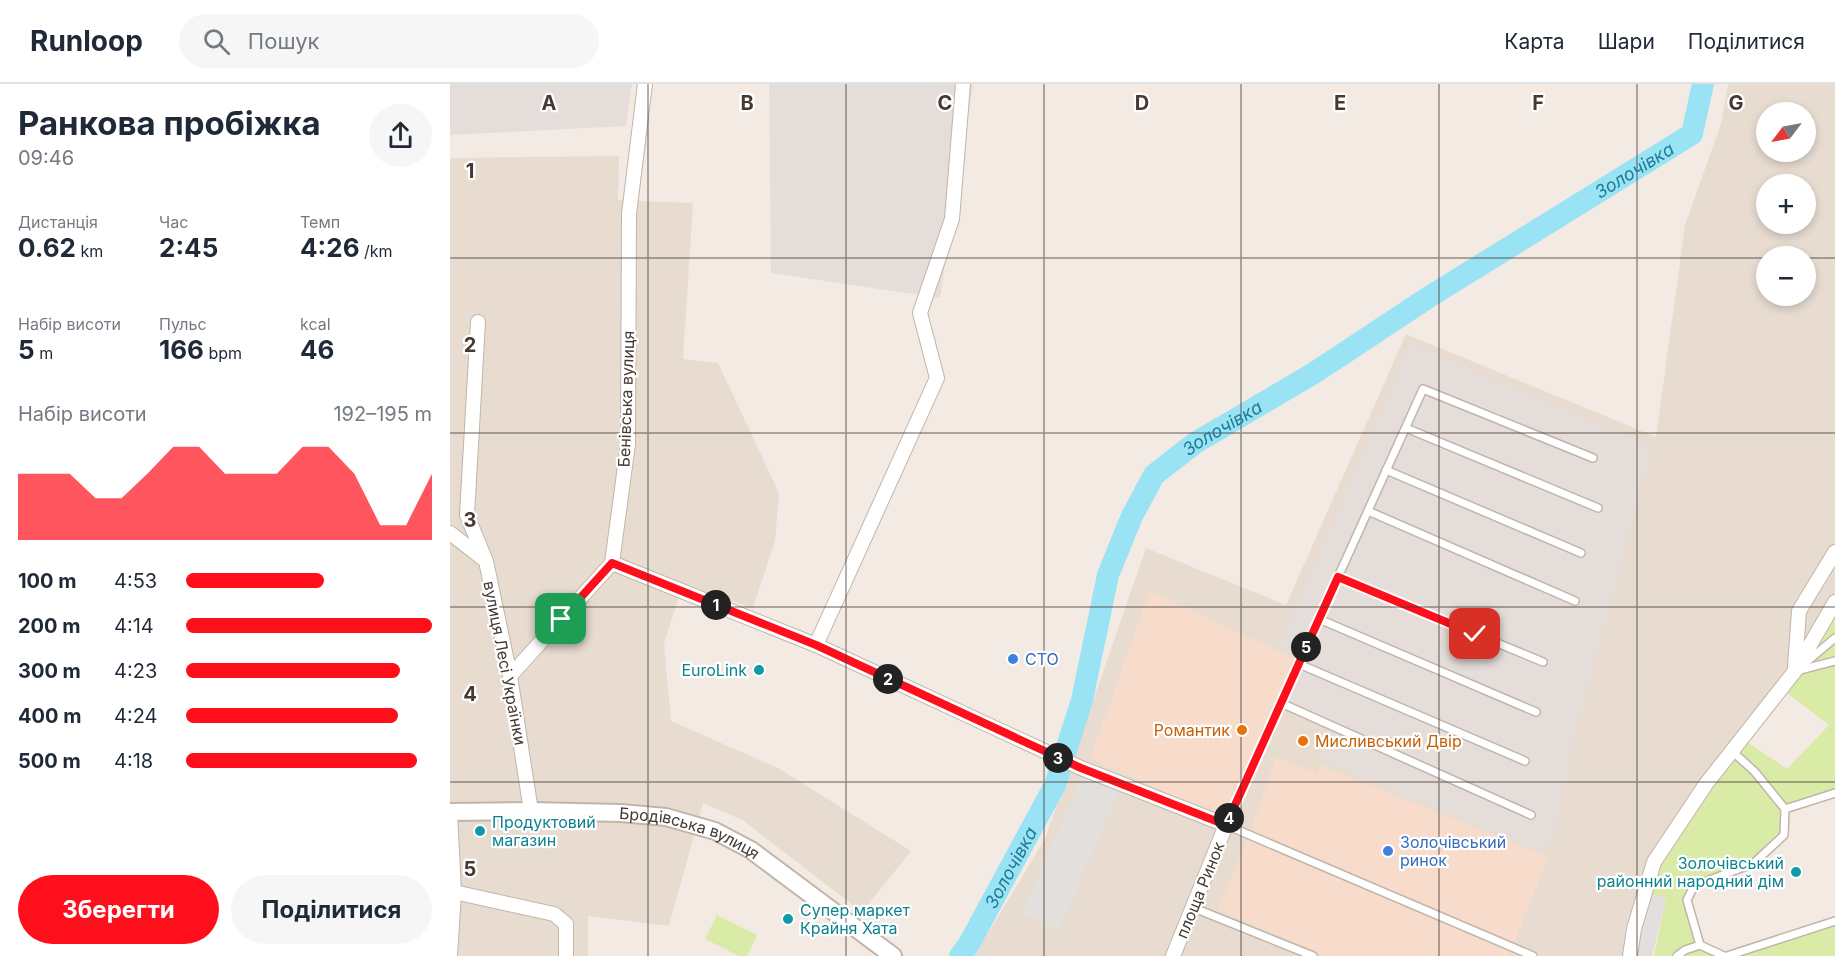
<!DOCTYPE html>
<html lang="uk">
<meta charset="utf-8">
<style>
body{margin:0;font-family:Inter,sans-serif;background:#f6f6f7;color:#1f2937;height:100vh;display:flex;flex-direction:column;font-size:22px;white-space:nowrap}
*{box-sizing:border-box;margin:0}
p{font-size:20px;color:#747a83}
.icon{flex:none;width:33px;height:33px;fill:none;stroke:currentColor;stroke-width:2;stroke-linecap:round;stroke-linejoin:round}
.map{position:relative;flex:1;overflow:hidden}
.drawer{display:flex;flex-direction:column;background:#fff;width:450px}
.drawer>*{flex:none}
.needle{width:39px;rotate:238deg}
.controls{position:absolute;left:1306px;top:18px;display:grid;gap:12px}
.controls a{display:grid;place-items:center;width:60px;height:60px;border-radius:50%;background:#fff;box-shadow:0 3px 9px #0003;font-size:30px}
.pin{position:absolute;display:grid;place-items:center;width:51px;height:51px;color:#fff;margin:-26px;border-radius:12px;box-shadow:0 3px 9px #0006}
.km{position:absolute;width:30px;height:30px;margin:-15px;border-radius:50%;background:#222;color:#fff;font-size:16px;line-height:30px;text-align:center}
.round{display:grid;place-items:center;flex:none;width:63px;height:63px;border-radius:32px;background:#f6f6f7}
.summary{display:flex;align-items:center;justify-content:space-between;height:102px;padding:0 18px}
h1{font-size:33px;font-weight:700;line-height:45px}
.stats{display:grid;grid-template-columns:repeat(3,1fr);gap:9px;height:102px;padding:6px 18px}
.stats div{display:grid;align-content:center}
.stats b{font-size:26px;font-weight:700}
.stats small{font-size:16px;font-weight:400}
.stats p{font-size:16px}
.chart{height:168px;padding:12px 18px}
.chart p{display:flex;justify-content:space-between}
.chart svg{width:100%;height:108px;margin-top:6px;fill:#ff0e1b;opacity:.7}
.cta{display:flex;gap:12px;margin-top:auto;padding:12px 18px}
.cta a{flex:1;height:69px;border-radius:36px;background:#ff0e1b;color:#fff;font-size:24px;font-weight:700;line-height:69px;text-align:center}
.cta a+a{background:#f6f6f7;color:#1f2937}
ul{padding:0 18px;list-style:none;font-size:20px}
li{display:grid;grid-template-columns:96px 72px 1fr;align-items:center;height:45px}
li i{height:15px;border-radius:8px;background:#ff0e1b}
header{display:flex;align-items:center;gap:36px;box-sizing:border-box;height:84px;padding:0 30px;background:#fff;border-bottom:2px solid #e0e1e3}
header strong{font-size:28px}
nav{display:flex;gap:33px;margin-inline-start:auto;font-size:21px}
.search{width:420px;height:54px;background:#f6f6f7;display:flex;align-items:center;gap:15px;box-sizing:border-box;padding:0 21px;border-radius:33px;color:#747a83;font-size:22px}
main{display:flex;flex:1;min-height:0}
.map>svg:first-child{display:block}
.residential{fill:#e8dcd1;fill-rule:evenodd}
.commercial{fill:#f7dccc}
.industrial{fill:#e5ddd9}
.green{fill:#daeba8}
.parking{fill:#e3dfdc}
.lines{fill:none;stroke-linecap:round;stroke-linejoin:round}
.river{stroke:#9ae3f5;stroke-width:22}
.service-casing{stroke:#c2b4a8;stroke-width:10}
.minor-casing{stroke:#c2b4a8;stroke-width:16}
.tertiary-casing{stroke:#c2b4a8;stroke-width:20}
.service{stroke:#fff;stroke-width:7}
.minor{stroke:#fff;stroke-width:14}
.tertiary{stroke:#fff;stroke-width:16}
.route-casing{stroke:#fff;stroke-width:12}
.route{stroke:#ff0e1b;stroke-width:8}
.grid{fill:none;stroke:#453a33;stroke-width:1.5;stroke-opacity:0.55}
.shop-dot{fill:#3f7fe0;stroke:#fff;stroke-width:2}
.culture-dot{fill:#0f9aa8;stroke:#fff;stroke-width:2}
.food-dot{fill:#e8710a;stroke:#fff;stroke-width:2}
.labels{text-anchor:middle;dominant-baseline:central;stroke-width:4.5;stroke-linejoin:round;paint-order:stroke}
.street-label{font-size:16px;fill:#453a33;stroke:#fff}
.shop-label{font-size:16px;fill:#366cbe;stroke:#fff;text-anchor:start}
.culture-label{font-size:16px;fill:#0d838f;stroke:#fff;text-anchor:end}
.food-label{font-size:16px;fill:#c56008;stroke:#fff;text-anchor:end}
.water-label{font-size:18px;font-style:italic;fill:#217d97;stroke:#fff}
.grid-label{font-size:20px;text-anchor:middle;font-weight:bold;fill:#453a33;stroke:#fff;stroke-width:4.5;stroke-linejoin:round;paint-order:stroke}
</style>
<header>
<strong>Runloop</strong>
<div class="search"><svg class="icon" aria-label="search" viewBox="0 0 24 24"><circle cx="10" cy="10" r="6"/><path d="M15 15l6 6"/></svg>Пошук</div>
<nav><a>Карта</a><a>Шари</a><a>Поділитися</a></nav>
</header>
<main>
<section class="drawer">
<div class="summary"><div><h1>Ранкова пробіжка</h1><p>09:46</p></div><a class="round"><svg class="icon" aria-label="share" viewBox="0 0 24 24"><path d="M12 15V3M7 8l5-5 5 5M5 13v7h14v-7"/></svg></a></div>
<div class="stats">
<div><p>Дистанція</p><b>0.62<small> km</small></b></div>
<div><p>Час</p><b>2:45</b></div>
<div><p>Темп</p><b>4:26<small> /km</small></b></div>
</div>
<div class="stats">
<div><p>Набір висоти</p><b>5<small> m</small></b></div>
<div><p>Пульс</p><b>166<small> bpm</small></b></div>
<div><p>kcal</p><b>46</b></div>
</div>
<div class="chart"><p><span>Набір висоти</span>192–195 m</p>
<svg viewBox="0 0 160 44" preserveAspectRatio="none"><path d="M0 44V17L10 17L20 17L30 27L40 27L50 17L60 6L70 6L80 17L90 17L100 17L110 6L120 6L130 17L140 38L150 38L160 17V44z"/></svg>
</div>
<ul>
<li><b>100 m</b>4:53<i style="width:56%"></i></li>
<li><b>200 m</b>4:14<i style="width:100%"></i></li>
<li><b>300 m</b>4:23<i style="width:87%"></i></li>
<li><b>400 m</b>4:24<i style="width:86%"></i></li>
<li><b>500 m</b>4:18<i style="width:94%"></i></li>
</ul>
<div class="cta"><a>Зберегти</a><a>Поділитися</a></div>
</section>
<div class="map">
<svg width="1385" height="872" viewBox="0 0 1385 872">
<rect width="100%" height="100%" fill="#f3ebe3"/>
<g class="residential">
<path d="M1278,0h107v518l-181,260 -21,94h-659l71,-117 101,-291 140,57 120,-271 250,103 29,-212 36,-101zM1317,28h39v40h-39zM1317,100h39v40h-39zM1317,172h39v40h-39z"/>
<path d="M169,72l-1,44 75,3 -10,156 35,4 61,130 -4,48 -22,67 -70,-23 -19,58 7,78 107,47 133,83 -49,61 -120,-92 -39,-17 -34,123 -81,-10v40h-138v-798z"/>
</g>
<g class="commercial">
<path d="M700,507l147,69 -76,157 -131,-58z"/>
<path d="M826,673l41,17 3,-9 228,92 -39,99h-183l-108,-46 32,-77z"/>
</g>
<g class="industrial">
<path d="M0,0h182l-6,42 -176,9z"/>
<path d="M319,0h204l-33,214 -169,-25z"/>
<path d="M960,260l242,103 -81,303 -16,79 -10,25 -225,-95 13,-30 -48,-21 20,-47 -27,-12z"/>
</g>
<g class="green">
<path d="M1385,519v190l-49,16 -2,26 -30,28 -60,23 -7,14 13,45 24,11h-70l12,-58 -14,-3 7,-30 51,-77 24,-31 19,13 -15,-19 9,-9 40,27 42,-44 -45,-34z"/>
<path d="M267,831l40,20 -10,21h-8l-34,-17z"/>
<path d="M1385,837v35h-108z"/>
</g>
<g class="parking">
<path d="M633,689l37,15 -61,142 -37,-16z"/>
<path d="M1197,810l19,4 -14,58h-19z"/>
</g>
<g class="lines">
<path class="river" id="s1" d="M510,872l9,-12 86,-159 27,-85 26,-125 24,-59 22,-41 41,-32 119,-70 115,-76 263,-163 11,-50"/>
<g class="service-casing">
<g id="service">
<path d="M956,344l192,80"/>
<path d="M936,386l195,83"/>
<path d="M918,427l207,90"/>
<path d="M888,493l205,85"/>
<path d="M869,535l217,93"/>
<path d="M849,580l226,97"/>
<path d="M1354,580l31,-26"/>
<path d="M1350,586l35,-9"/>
<path d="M831,619l250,112"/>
<path d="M1335,725l50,-16"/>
<path d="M744,824l119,48"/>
<path d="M1250,861l24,11"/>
<path d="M1083,872l-307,-131 197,-436 170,69"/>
<path d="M1227,872l8,-6 15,-5 -13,-45 7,-14 60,-23 30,-28 1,-26 -30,-37 -23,-21"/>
<path d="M1277,872l108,-35"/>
</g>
</g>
<g class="minor-casing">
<g id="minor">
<path d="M28,238l-11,193 18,44"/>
<path d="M0,449l36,28 24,115 21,135"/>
<path d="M162,479l204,82 265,123 145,57 -53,131"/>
<path d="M366,561l121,-267 -17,-65 32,-94 11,-135"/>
<path d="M1345,582l4,-55 36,-59"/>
<path d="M60,592l102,-113 16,-119 1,-230 16,-130"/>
<path d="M0,729l4,79 -4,64"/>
<path d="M4,808l100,22 12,10v32"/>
<path d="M1180,872l4,-27 20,-67 52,-78 89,-113 40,-69"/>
</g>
</g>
<g class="tertiary-casing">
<g id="tertiary">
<path id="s2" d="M0,728l81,-1 90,2 45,4 49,14 36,19 142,106"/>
</g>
</g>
<use href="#service" class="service"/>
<use href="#minor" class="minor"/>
<use href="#tertiary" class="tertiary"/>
</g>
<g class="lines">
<g class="route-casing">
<path id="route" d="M111,535l51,-56 204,82 265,123 145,57 112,-248 137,57"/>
</g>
<use href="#route" class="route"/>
</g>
<path class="grid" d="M198,0v872M396,0v872M594,0v872M791,0v872M989,0v872M1187,0v872M0,174h1317M1356,174h29M0,349h1385M0,523h1385M0,698h1385"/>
<g class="shop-dot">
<circle cx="563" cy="575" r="6"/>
<circle cx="938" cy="767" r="6"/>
</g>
<g class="culture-dot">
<circle cx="309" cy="586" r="6"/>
<circle cx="30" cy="747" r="6"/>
<circle cx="1346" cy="788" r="6"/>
<circle cx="338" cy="835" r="6"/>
</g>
<g class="food-dot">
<circle cx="792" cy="646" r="6"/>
<circle cx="853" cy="657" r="6"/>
</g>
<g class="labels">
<g class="street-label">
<text transform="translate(176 315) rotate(-88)">Бенівська вулиця</text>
<text transform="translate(55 579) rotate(79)">вулиця Лесі Українки</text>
<text stroke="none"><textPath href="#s2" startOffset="243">Бродівська вулиця</textPath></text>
<text transform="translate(750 806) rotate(-68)">площа Ринок</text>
</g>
<g class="shop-label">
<text x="575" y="575">СТО</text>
<text x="950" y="758">Золочівський<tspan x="950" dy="18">ринок</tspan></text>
</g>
<g class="culture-label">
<text x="297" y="586">EuroLink</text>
<text x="42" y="738" text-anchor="start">Продуктовий<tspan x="42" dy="18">магазин</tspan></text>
<text x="1334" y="779">Золочівський<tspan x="1334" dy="18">районний народний дім</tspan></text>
<text x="350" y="826" text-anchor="start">Супер маркет<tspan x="350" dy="18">Крайня Хата</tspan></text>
</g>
<g class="food-label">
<text x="780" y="646">Романтик</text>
<text x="865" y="657" text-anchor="start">Мисливський Двір</text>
</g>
<g class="water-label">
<text stroke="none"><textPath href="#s1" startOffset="1092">Золочівка</textPath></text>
<text stroke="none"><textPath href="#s1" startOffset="606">Золочівка</textPath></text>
<text stroke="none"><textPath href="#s1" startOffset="102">Золочівка</textPath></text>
</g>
</g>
<g class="grid-label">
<text x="99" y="26">A</text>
<text x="297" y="26">B</text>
<text x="495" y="26">C</text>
<text x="692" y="26">D</text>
<text x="890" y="26">E</text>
<text x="1088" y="26">F</text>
<text x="1286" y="26">G</text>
<text x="20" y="94">1</text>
<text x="20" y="268">2</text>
<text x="20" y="443">3</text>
<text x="20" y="617">4</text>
<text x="20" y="792">5</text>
</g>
</svg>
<div class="controls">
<a><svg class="needle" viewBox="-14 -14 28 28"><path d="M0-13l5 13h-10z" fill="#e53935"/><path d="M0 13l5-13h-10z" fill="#747a83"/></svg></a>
<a>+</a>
<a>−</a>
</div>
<div class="pin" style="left:111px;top:535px;background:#1e9e55"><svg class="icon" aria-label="arrive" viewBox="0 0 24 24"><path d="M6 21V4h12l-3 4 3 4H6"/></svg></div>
<div class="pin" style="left:1025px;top:550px;background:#d93025"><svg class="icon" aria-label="check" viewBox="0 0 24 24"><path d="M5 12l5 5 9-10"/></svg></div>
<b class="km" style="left:266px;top:521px">1</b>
<b class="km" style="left:438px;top:595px">2</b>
<b class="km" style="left:608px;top:674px">3</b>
<b class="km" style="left:779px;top:734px">4</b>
<b class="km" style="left:856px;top:563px">5</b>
</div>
</main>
